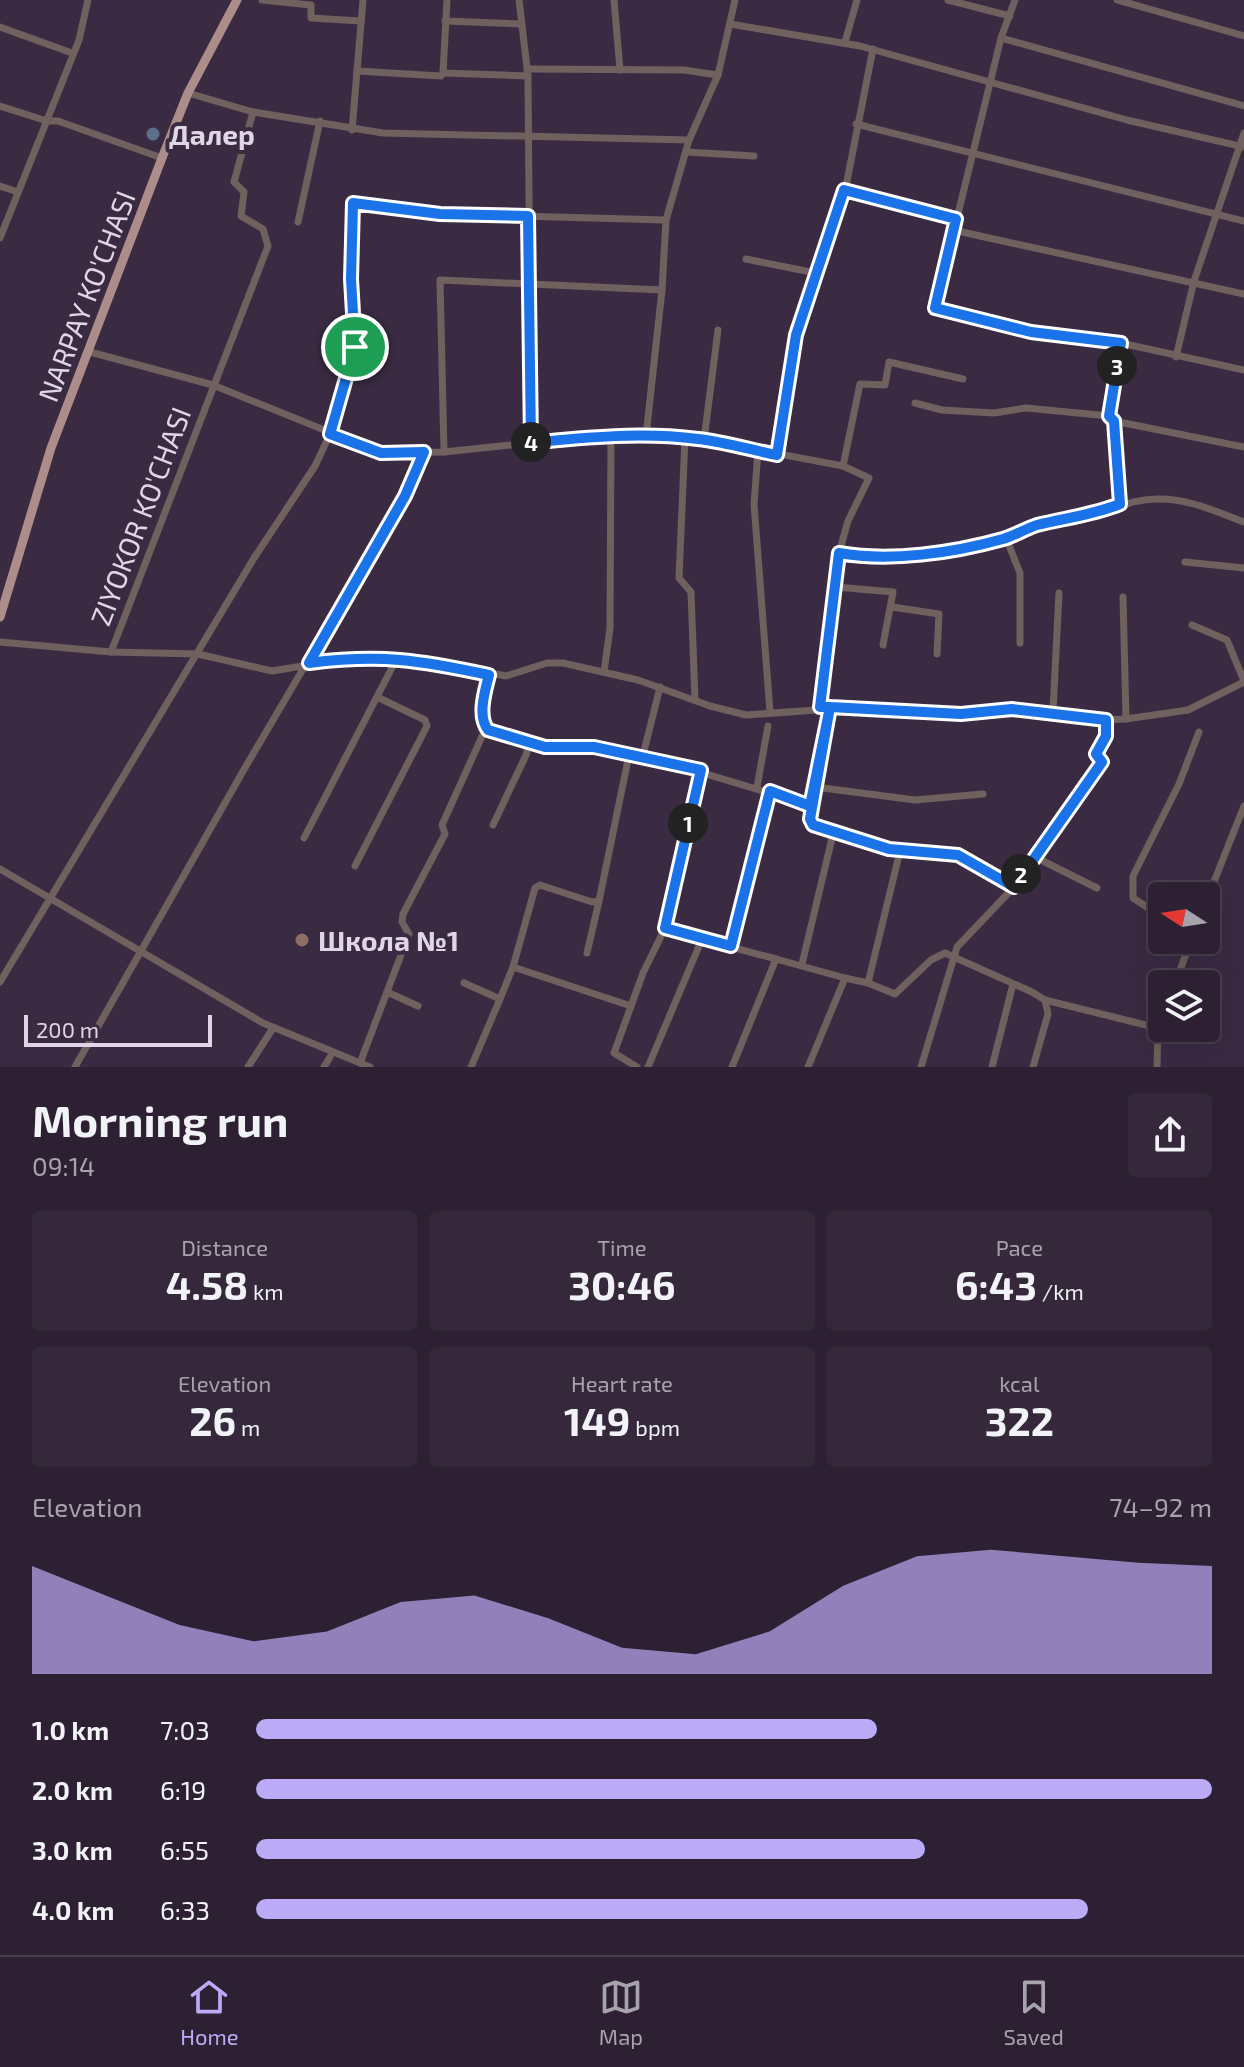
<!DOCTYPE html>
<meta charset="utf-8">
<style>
body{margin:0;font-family:"Exo 2",sans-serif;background:#34283a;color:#f1f3f6;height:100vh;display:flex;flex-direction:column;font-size:30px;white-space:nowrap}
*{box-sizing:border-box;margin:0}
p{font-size:26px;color:#a6a3ac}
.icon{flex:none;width:44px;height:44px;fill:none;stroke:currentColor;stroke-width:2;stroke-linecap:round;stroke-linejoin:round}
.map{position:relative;height:1067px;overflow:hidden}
.sheet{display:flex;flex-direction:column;background:#2c2032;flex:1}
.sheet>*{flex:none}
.needle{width:52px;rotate:282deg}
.buttons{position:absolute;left:1148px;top:882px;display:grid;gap:16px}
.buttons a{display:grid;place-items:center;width:72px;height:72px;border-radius:8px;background:#2c2032;box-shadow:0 8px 32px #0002,0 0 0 2px #483e4d;font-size:40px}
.scale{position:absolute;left:24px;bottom:20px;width:188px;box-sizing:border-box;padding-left:8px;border:4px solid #e0d6e5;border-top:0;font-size:22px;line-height:28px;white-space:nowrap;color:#e0d6e5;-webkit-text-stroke:6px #3a2b43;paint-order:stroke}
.pin{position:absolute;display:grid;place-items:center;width:68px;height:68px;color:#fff;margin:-34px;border:4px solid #fff;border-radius:50%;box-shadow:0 2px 8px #0007}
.km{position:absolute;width:40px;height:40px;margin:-20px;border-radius:50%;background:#222;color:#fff;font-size:22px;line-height:40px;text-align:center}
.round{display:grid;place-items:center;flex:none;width:84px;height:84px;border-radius:8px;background:#34283a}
.head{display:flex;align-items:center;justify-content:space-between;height:136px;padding:0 32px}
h1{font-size:44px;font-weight:700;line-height:60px}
.stats{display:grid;grid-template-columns:repeat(3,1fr);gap:12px;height:136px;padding:8px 32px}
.stats div{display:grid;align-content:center;border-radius:8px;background:#34283a;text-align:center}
.stats b{font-size:40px;font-weight:700}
.stats small{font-size:22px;font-weight:400}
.stats p{font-size:22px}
.chart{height:224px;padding:16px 32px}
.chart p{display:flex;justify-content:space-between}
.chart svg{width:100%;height:144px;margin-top:8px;fill:#bbaaf6;opacity:.7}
ul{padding:0 32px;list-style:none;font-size:26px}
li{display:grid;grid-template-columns:128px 96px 1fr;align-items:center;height:60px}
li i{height:20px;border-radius:10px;background:#bbaaf6}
.dock{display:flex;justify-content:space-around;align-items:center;height:112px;border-top:2px solid #483e4d;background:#2c2032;font-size:22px;color:#a6a3ac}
.dock a{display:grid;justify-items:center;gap:4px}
.dock .on{color:#bbaaf6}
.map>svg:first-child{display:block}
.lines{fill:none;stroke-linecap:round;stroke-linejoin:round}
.minor{stroke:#70605e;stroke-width:7}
.major{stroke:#ad8d89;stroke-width:9}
.route-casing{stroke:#fff;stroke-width:16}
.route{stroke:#1a73e8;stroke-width:10}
.service-dot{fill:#5c6f8a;stroke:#3a2b43;stroke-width:3}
.education-dot{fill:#8d6e63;stroke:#3a2b43;stroke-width:3}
.labels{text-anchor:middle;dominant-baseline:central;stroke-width:8;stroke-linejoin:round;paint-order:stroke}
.poi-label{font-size:28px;font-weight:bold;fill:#e0d6e5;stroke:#3a2b43;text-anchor:start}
.street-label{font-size:28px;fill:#e0d6e5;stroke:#3a2b43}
</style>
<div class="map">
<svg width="1244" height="1067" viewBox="0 0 1244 1067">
<rect width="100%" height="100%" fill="#3a2b43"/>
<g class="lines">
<g class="minor">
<path d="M262,0l49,5v13l50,3"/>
<path d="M447,0l-4,73 85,3"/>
<path d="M519,0l9,76 3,367"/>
<path d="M614,0l6,70"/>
<path d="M948,0l62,16"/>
<path d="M1015,0l-14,38 -66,270 96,24 90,11 123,27"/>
<path d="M1117,0l127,36"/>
<path d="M445,21l76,3"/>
<path d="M730,24l130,22 267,74 117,27"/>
<path d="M0,27l72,26"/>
<path d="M1001,38l243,68"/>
<path d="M845,42l12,-42"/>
<path d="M527,69l157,1 34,5"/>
<path d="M357,71l84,5 2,-3"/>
<path d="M188,93l65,19 130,21 306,7"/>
<path d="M0,106l47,15h11l104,37"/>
<path d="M856,124l388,97"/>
<path d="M352,130l11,-130"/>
<path d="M686,152l68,4"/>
<path d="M0,186l18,6"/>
<path d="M844,190l112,29"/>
<path d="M298,222l22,-101"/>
<path d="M953,230l291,64"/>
<path d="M0,238l79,-198 9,-40"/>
<path d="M746,259l70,14"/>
<path d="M1121,343l-12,73 5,5 130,26"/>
<path d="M90,352l123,33 168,68 63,-1 152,-16h50l54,3 143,27 17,-82 25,1 4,-23 74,17"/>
<path d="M1176,357l18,-76 50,-148"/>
<path d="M915,403l27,7 52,3 32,-5 83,8"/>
<path d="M1114,421l6,83"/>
<path d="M646,436l16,-146 4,-70 23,-80 29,-65 17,-75"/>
<path d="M685,438l-6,140 12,14 4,108"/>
<path d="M704,440l14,-110"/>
<path d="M758,451l-4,53 16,208"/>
<path d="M444,452l-4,-172 222,10"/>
<path d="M777,455l19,-120 51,-154 26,-132"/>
<path d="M1006,538l14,35v70"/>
<path d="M839,553c63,11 132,-5 192,-26 21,-8 44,-9 66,-14 20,-5 37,-14 59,-14 31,-1 59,12 88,23"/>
<path d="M1185,562l59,6"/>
<path d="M836,587l57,5 -10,53"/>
<path d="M1123,597l3,122"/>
<path d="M892,607l47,7 -2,40"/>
<path d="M1192,625l35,15 17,41"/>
<path d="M0,642l111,10 87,2 74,17 85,-14 55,1 94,18 41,-13h16l75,17 72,26 36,9 113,-8 48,7h54l51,-5 94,11 20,-1 62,-9 56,-28"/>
<path d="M111,652l157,-406 -5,-17 -22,-13 3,-24 -10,-10 19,-70"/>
<path d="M604,672l6,-44 1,-193"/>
<path d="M820,707l19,-154 9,-32 21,-43 -26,-12"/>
<path d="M1053,711l6,-118"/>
<path d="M488,730c-11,-14 -3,-39 1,-55"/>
<path d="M643,755l17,-68"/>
<path d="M757,787l11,-61"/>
<path d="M815,787l15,-80"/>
<path d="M810,806l5,-19 100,13 68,-6"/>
<path d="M493,825l34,-72v-10"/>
<path d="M304,838l93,-180"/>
<path d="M1035,857l62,31"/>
<path d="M355,866l72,-140 -2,-6 -46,-22"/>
<path d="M0,869l263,154 107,44"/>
<path d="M1206,902l38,-96"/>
<path d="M1162,917l-29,-19v-22l46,-92 20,-52"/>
<path d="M702,939l74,20 -44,108"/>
<path d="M731,946l39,-155"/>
<path d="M587,953l12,-52"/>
<path d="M776,959l69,19"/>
<path d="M802,964l31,-130"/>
<path d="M513,967l118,39"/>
<path d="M0,982l254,-424 61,-92 15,-32 25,-80 -4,-75 2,-76 87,11 226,6"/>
<path d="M464,983l36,16 -29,68"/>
<path d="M868,983l27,11 36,-34 14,-7 87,39 13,8 3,14 -15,53"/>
<path d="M1175,984l16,-44"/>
<path d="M387,992l31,14"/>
<path d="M500,999l13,-32 22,-79 5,-3 52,17 7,-1 30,-146"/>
<path d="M1045,1000l113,28"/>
<path d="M360,1063l49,-129 -7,-12 1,-8 42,-80 -3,-9 42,-93 4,-2 57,17 26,-3 72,11 163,49 4,2 3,19 76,24 69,6 56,32"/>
<path d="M75,1067l171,-301 159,-270 19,-44"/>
<path d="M248,1067l25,-39"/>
<path d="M324,1067l9,-15"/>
<path d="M637,1067l-23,-14 29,-80 22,-45 36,-158"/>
<path d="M648,1067l54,-128 -37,-11"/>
<path d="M808,1067l37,-89 23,5 32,-132"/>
<path d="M921,1067l36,-120 57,-60 88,-125 -6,-8 10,-18v-16"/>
<path d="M992,1067l21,-83"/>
<path d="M1157,1067l1,-39 4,-10"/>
</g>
<path class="major" d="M0,617l51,-169 111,-290 26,-65 49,-93"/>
</g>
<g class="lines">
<g class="route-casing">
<path id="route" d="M355,347l-25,87 51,19 43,-1 -19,44 -96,167c72,-9 110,-3 180,12 -4,16 -12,41 -1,55l57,17h49l107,23 -36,158 66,18 39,-155 40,15 20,-99 131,7 51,-5 94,11v16l-10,18 6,8 -88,125 -56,-32 -69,-6 -76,-24 -3,-6 20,-112h-10l19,-154c51,9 114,0 164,-14 11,-3 22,-10 34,-14 28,-7 56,-10 83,-21l-6,-83 -5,-5 12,-73 -90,-11 -96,-24 21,-89 -112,-29 -48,145 -19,120c-26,-5 -52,-13 -79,-16 -56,-7 -111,-2 -167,4l-3,-227 -88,-2 -87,-11 -2,76 4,68"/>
</g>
<use href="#route" class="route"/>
</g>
<circle class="service-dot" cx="153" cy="134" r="8"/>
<circle class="education-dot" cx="302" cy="940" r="8"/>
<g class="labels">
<g class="poi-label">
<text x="169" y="134">Далер</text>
<text x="318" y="940">Школа №1</text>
</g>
<g class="street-label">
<text transform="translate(86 296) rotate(-69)">NARPAY KO'CHASI</text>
<text transform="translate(140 516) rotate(-69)">ZIYOKOR KO'CHASI</text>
</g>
</g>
</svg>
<div class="buttons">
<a><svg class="needle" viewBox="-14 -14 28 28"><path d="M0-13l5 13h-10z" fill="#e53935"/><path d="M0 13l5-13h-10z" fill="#a6a3ac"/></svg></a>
<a><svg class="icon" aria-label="layers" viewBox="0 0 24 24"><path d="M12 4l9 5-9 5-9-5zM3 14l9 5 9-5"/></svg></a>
</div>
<div class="scale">200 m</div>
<div class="pin" style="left:355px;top:347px;background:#1e9e55"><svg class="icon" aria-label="arrive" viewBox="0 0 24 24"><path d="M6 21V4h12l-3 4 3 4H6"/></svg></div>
<b class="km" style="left:688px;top:823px">1</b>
<b class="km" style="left:1021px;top:874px">2</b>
<b class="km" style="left:1117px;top:366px">3</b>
<b class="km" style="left:531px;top:442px">4</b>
</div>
<section class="sheet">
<div class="head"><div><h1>Morning run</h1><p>09:14</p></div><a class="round"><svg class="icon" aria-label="share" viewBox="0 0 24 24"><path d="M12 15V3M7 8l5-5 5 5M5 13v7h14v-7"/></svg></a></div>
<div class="stats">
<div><p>Distance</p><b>4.58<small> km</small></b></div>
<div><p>Time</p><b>30:46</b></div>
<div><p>Pace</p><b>6:43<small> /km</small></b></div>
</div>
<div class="stats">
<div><p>Elevation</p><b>26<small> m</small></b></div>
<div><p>Heart rate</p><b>149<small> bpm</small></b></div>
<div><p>kcal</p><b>322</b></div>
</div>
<div class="chart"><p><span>Elevation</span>74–92 m</p>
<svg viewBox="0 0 160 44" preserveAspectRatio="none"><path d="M0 44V11L10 20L20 29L30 34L40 31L50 22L60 20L70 27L80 36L90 38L100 31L110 17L120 8L130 6L140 8L150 10L160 11V44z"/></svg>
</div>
<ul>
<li><b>1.0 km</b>7:03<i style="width:65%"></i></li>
<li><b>2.0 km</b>6:19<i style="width:100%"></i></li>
<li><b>3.0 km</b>6:55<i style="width:70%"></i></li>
<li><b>4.0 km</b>6:33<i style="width:87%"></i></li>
</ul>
</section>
<nav class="dock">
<a class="on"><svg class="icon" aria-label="home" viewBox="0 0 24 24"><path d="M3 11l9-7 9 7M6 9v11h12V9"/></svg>Home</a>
<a><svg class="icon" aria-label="map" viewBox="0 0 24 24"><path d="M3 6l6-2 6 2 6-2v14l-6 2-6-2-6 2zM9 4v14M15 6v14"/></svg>Map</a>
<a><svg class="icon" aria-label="saved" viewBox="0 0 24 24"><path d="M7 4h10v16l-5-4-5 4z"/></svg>Saved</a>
</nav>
